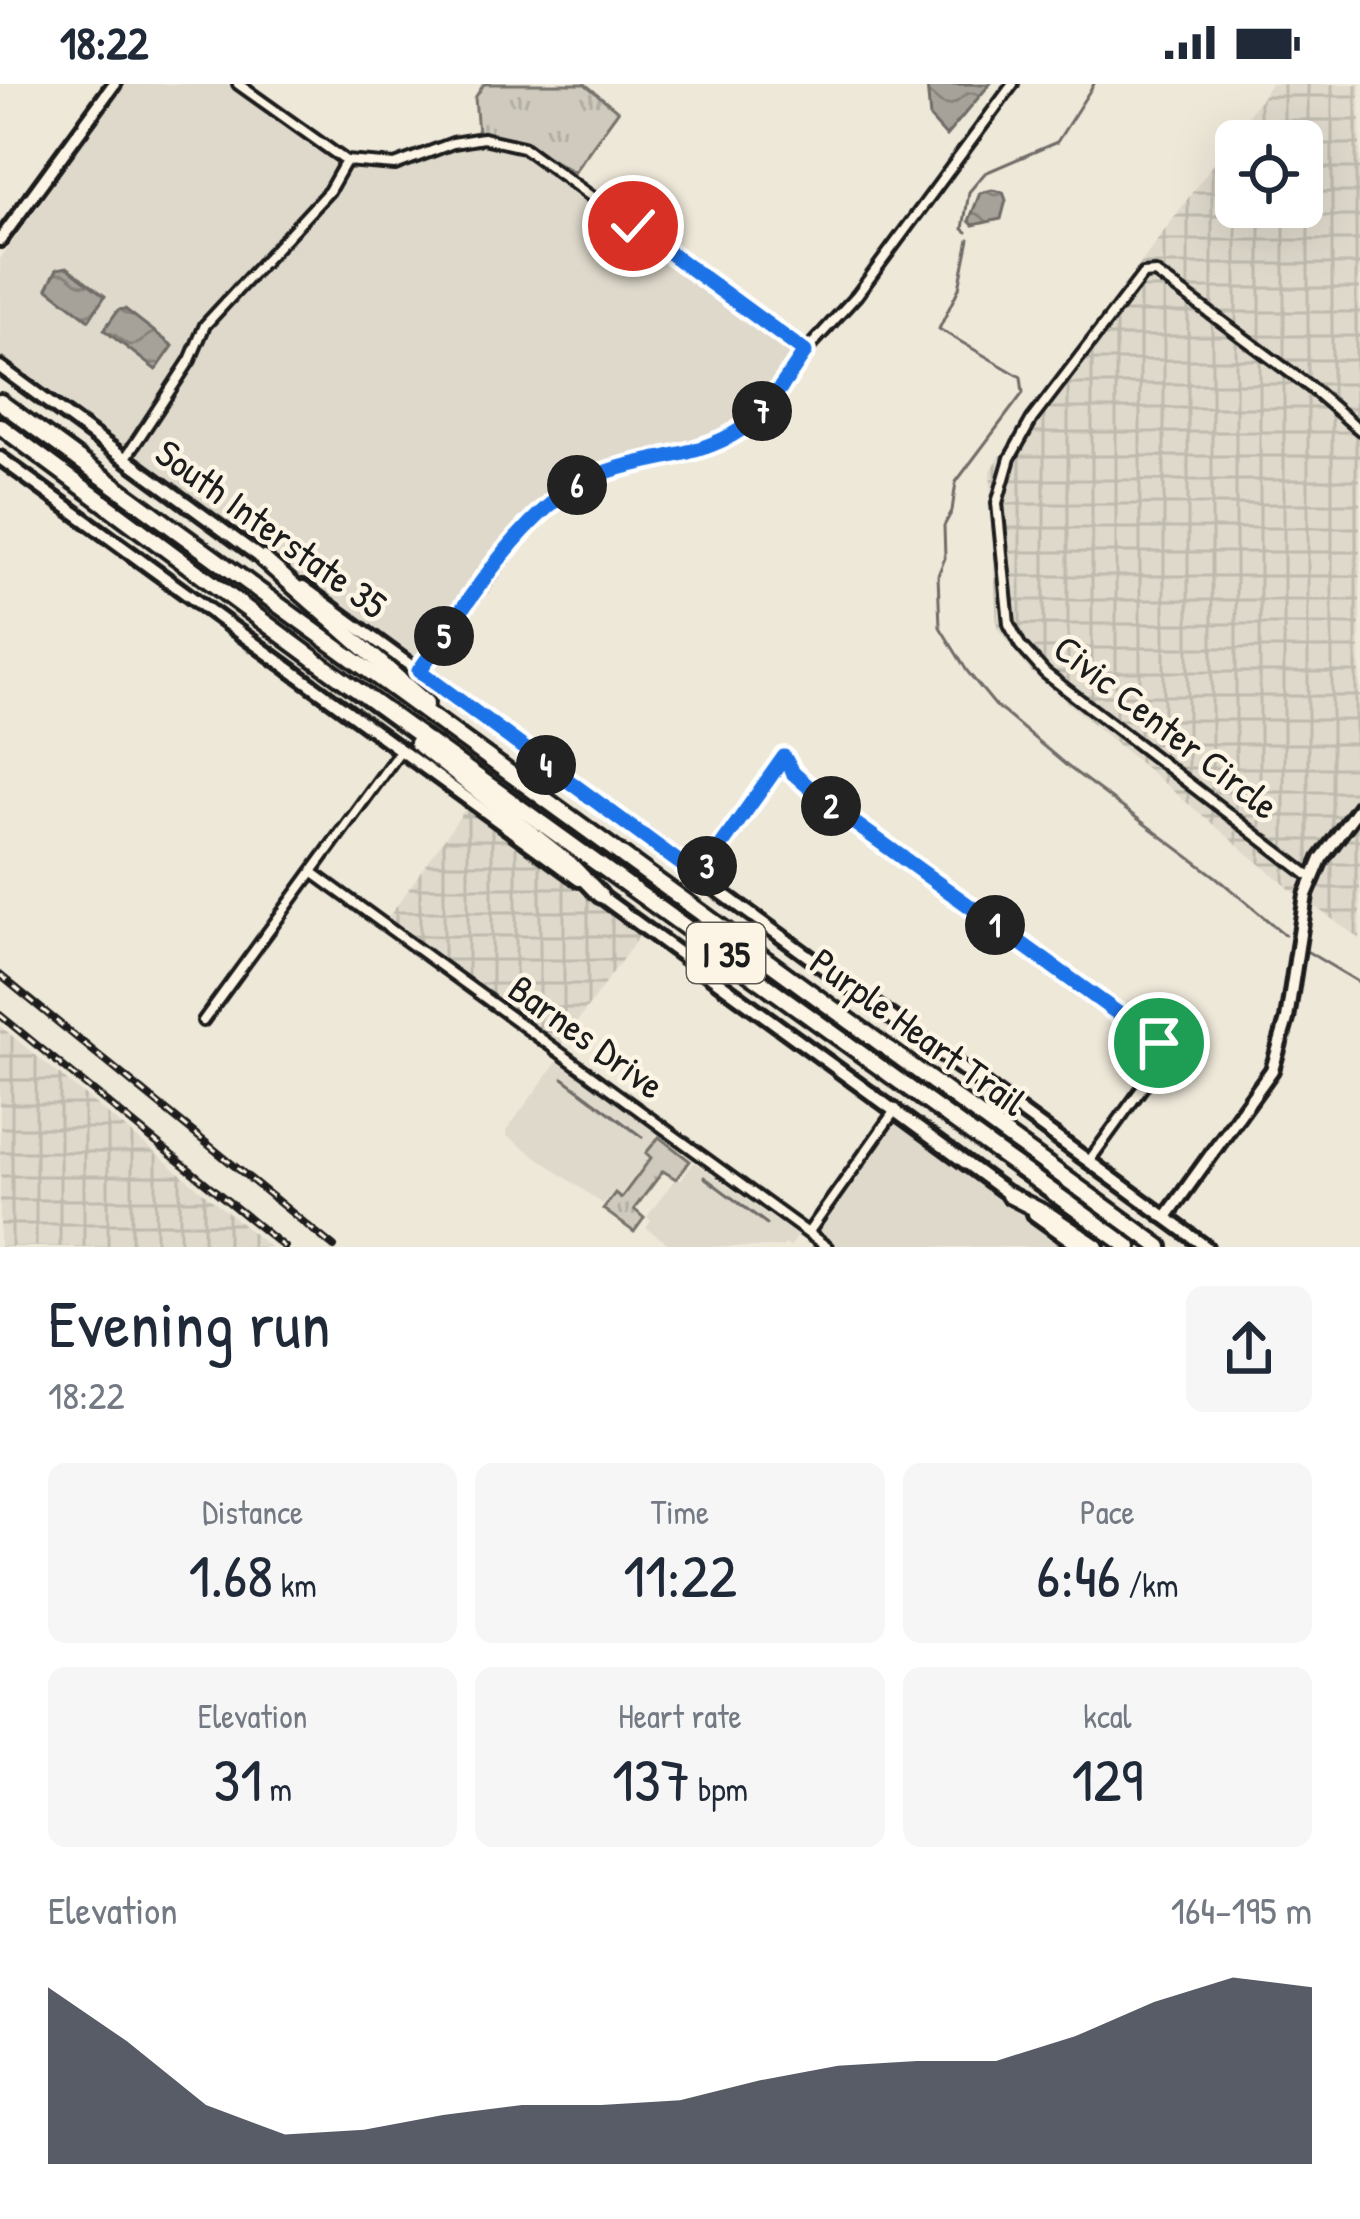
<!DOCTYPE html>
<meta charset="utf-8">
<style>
body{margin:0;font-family:"Patrick Hand",sans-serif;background:#f6f6f7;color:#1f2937;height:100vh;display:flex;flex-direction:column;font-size:45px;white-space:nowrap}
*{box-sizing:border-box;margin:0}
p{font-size:39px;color:#747a83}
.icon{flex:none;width:66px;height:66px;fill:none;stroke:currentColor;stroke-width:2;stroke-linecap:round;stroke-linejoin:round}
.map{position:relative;height:1163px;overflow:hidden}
.panel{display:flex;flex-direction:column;background:#fff;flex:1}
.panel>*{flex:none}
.fabs{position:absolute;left:1215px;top:36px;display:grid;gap:24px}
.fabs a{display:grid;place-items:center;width:108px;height:108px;border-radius:18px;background:#fff;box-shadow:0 12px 48px #0002;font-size:60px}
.pin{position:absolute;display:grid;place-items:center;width:102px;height:102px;color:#fff;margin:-51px;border:6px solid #fff;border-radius:50%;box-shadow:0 3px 12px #0007}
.km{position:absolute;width:60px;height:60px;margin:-30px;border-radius:50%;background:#222;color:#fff;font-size:33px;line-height:60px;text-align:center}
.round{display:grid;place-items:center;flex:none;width:126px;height:126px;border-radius:18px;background:#f6f6f7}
.summary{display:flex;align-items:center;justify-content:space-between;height:204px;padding:0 48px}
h1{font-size:66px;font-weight:600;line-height:90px}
.metrics{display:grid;grid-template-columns:repeat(3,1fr);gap:18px;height:204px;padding:12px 48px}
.metrics div{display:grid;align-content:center;border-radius:18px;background:#f6f6f7;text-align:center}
.metrics b{font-size:60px;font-weight:600}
.metrics small{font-size:33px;font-weight:400}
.metrics p{font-size:33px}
.chart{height:336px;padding:24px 48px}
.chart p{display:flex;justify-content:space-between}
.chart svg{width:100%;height:216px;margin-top:12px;fill:#111827;opacity:.7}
.status{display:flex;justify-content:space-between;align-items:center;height:84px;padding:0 60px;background:#fff;direction:ltr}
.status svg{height:33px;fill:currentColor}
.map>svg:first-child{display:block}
.built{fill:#ded9cb}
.industrial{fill:url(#industrial-grid);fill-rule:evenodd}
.grass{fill:url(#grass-tufts);stroke:#76736c;stroke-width:3}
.water{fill:url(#water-waves);stroke:#6f6c67;stroke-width:3}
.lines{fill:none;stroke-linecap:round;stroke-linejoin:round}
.stream{stroke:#6f6c67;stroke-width:3}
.street-casing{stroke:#1c1c1c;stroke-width:16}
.secondary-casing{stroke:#1c1c1c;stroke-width:20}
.highway-casing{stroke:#1c1c1c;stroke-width:22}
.street{stroke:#fcf5e5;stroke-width:8}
.secondary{stroke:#fcf5e5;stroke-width:10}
.highway{stroke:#fcf5e5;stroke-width:14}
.rail-casing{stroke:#1c1c1c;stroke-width:8}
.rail{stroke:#fcf5e5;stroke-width:3;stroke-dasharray:9;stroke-linecap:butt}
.route-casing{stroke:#fff;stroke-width:24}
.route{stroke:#1a73e8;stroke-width:15}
.labels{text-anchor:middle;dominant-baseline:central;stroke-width:9;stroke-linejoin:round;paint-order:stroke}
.shield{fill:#fcf5e5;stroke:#5f5d58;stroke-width:3}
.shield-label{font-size:36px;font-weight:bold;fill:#1c1c1c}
.street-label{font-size:39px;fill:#1c1c1c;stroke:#fcf5e5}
</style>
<div class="status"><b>18:22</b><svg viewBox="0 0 49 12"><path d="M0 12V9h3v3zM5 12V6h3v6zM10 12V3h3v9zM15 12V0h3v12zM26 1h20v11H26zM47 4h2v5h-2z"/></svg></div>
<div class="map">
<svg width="1360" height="1163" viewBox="0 0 1360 1163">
<defs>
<pattern id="industrial-grid" width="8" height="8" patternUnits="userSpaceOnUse" patternTransform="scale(3)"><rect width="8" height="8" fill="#ded9cb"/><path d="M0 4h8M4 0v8" fill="none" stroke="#bebaae"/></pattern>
<pattern id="grass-tufts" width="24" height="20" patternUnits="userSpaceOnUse" patternTransform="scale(3)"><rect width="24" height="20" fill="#cfcabd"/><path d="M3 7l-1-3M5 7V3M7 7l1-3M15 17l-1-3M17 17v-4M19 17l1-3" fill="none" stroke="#b1ada2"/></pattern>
<pattern id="water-waves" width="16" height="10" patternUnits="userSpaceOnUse" patternTransform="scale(3)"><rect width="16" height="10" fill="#a7a299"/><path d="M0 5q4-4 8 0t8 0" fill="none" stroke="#87837c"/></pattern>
</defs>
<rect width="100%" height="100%" fill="#eee8d9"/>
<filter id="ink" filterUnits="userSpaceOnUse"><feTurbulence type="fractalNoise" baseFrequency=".00833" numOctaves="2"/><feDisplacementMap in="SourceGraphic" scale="24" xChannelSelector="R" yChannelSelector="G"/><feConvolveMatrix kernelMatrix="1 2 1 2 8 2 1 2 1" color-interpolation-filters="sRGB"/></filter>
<g filter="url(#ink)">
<g class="built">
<path d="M126,0h102l103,75 5,10 -15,23 -112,119 -35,70 -51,68 -123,-87v-103z"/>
<path d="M468,61l33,1 20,6 270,199 4,7 -42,54 -16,13 -33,16 -100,25 -50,28 -30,28 -102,138 -6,3 -282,-205 30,-49 15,-15 37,-74 111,-118 22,-32 39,2z"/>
<path d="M560,974l98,77 -13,19 3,5 -28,36 -6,-4 -11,13 -96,-68 -1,-5z"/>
<path d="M894,1037l9,1 168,125h-233l-18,-13 -3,-6z"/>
<path d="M694,1078l104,74 -8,11 -5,-3 -3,3h-109l-27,-19 5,-7 -4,-4 28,-38 6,1z"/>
</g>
<g class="industrial">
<path d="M1271,0h89v855l-70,-50 -260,-218 -33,-43 -7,-157zM1236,57h66v66h-66z"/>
<path d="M466,724l174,127 -79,109 -173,-126z"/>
<path d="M0,942l270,221h-270z"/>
</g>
<g class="grass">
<path d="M484,0h101l33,27 -44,61 -61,-34 -35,-5 -3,-35z"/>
<path d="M659,1053l31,24 -14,18 -13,-8 -29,38 10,9 -10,14 -31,-23 12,-16 6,5 30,-40 -5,-5z"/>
</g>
<g class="water">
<path d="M927,0h63l-44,52 -16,-18z"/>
<path d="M992,106l11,2 3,8 -5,19 -28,6 -4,-4 11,-28z"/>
<path d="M67,183l38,29 -16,24 -42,-32 10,-19z"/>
<path d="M125,225l48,37 -17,24 -52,-40 14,-20z"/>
</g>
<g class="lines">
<g class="stream">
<path d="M967,148l-4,-3 6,-37 16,-19 72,-31 37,-58"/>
<path d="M969,155l-10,49 -20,41 82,48 2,16 -67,89 -4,29 -8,15 1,32 -7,17 2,52 27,44 28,34 72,61 149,111 69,58"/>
<path d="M1308,868l52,31"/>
<path d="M563,994l79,59"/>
<path d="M704,1093l63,47"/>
</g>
<g class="street-casing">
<g id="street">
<path d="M238,0l108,77 49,4 58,-22 30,-5 40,9 281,204"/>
<path d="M125,375l65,-99 15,-35 124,-134 17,-30"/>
<path d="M419,587l101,-135 33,-34 64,-35 102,-25 40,-27 46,-63 52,-57 156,-211"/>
<path d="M312,788l515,375"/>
<path d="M699,793l85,-120 9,16 35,31 336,244 -3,14 -72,99"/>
<path d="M1312,794l-267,-205 -25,-28 -11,-21 -12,-121 13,-45 22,-39 111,-145 12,-1 21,15 134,99 50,43"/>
<path d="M203,937l197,-270"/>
<path d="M808,1149l88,-124"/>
</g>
</g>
<g class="secondary-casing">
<g id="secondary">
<path d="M0,156l114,-156"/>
<path d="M0,283l268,196"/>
<path d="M0,374l579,422"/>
<path d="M303,503l903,660"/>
<path d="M594,807l421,308"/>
<path d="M1034,1130l46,33"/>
<path d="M1166,1133l106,-147 15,-51 19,-124 15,-36 39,-53"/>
</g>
</g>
<g class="highway-casing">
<g id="highway">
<path d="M0,318l1160,845"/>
<path d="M0,342l321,238 808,583"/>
<path d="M263,475l163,144"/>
<path d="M417,659l153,121 30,31"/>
<path d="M1009,1111l41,21 46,31"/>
</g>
</g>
<use href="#street" class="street"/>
<use href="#secondary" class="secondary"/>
<use href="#highway" class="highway"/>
<g class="rail-casing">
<g id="rail">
<path d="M0,891l334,272"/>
<path d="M0,931l284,232"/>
</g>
</g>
<use href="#rail" class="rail"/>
</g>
</g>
<g class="lines" filter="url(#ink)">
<g class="route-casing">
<path id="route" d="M633,142l172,126c-19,27 -37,59 -65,78 -49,33 -115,25 -166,57 -60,37 -114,127 -155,184l280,206 85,-120 9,16 35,31 331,239"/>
</g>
<use href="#route" class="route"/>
</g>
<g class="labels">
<rect class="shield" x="687" y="839" width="78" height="60" rx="9"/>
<g class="shield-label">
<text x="726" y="869">I 35</text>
</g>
<g class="street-label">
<text transform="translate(272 444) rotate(36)">South Interstate 35</text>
<text transform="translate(1167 642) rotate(38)">Civic Center Circle</text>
<text transform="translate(919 947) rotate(36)">Purple Heart Trail</text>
<text transform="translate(587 952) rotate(36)">Barnes Drive</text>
</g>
</g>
</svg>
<div class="fabs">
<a><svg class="icon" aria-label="locate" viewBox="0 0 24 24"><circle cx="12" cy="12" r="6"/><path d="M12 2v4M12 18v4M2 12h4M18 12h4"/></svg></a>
</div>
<div class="pin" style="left:1159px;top:959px;background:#1e9e55"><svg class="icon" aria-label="arrive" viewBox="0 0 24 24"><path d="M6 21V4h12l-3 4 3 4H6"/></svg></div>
<div class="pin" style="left:633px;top:142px;background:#d93025"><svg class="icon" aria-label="check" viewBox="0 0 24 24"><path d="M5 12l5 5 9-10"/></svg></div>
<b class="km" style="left:995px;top:841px">1</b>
<b class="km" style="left:831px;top:722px">2</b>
<b class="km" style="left:707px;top:782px">3</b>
<b class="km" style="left:546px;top:681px">4</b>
<b class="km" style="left:444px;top:552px">5</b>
<b class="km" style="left:577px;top:401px">6</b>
<b class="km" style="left:762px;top:327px">7</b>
</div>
<section class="panel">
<div class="summary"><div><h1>Evening run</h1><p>18:22</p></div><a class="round"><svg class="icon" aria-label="share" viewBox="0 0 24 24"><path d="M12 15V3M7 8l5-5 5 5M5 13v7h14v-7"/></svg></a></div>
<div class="metrics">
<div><p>Distance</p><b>1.68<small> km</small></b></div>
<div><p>Time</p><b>11:22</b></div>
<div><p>Pace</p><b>6:46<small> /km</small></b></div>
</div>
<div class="metrics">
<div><p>Elevation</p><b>31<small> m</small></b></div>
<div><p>Heart rate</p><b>137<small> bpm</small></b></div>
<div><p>kcal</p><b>129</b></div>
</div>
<div class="chart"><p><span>Elevation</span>164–195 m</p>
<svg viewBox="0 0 160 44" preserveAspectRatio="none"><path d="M0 44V8L10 19L20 32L30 38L40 37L50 34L60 32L70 32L80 31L90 27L100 24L110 23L120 23L130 18L140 11L150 6L160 8V44z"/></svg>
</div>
</section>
